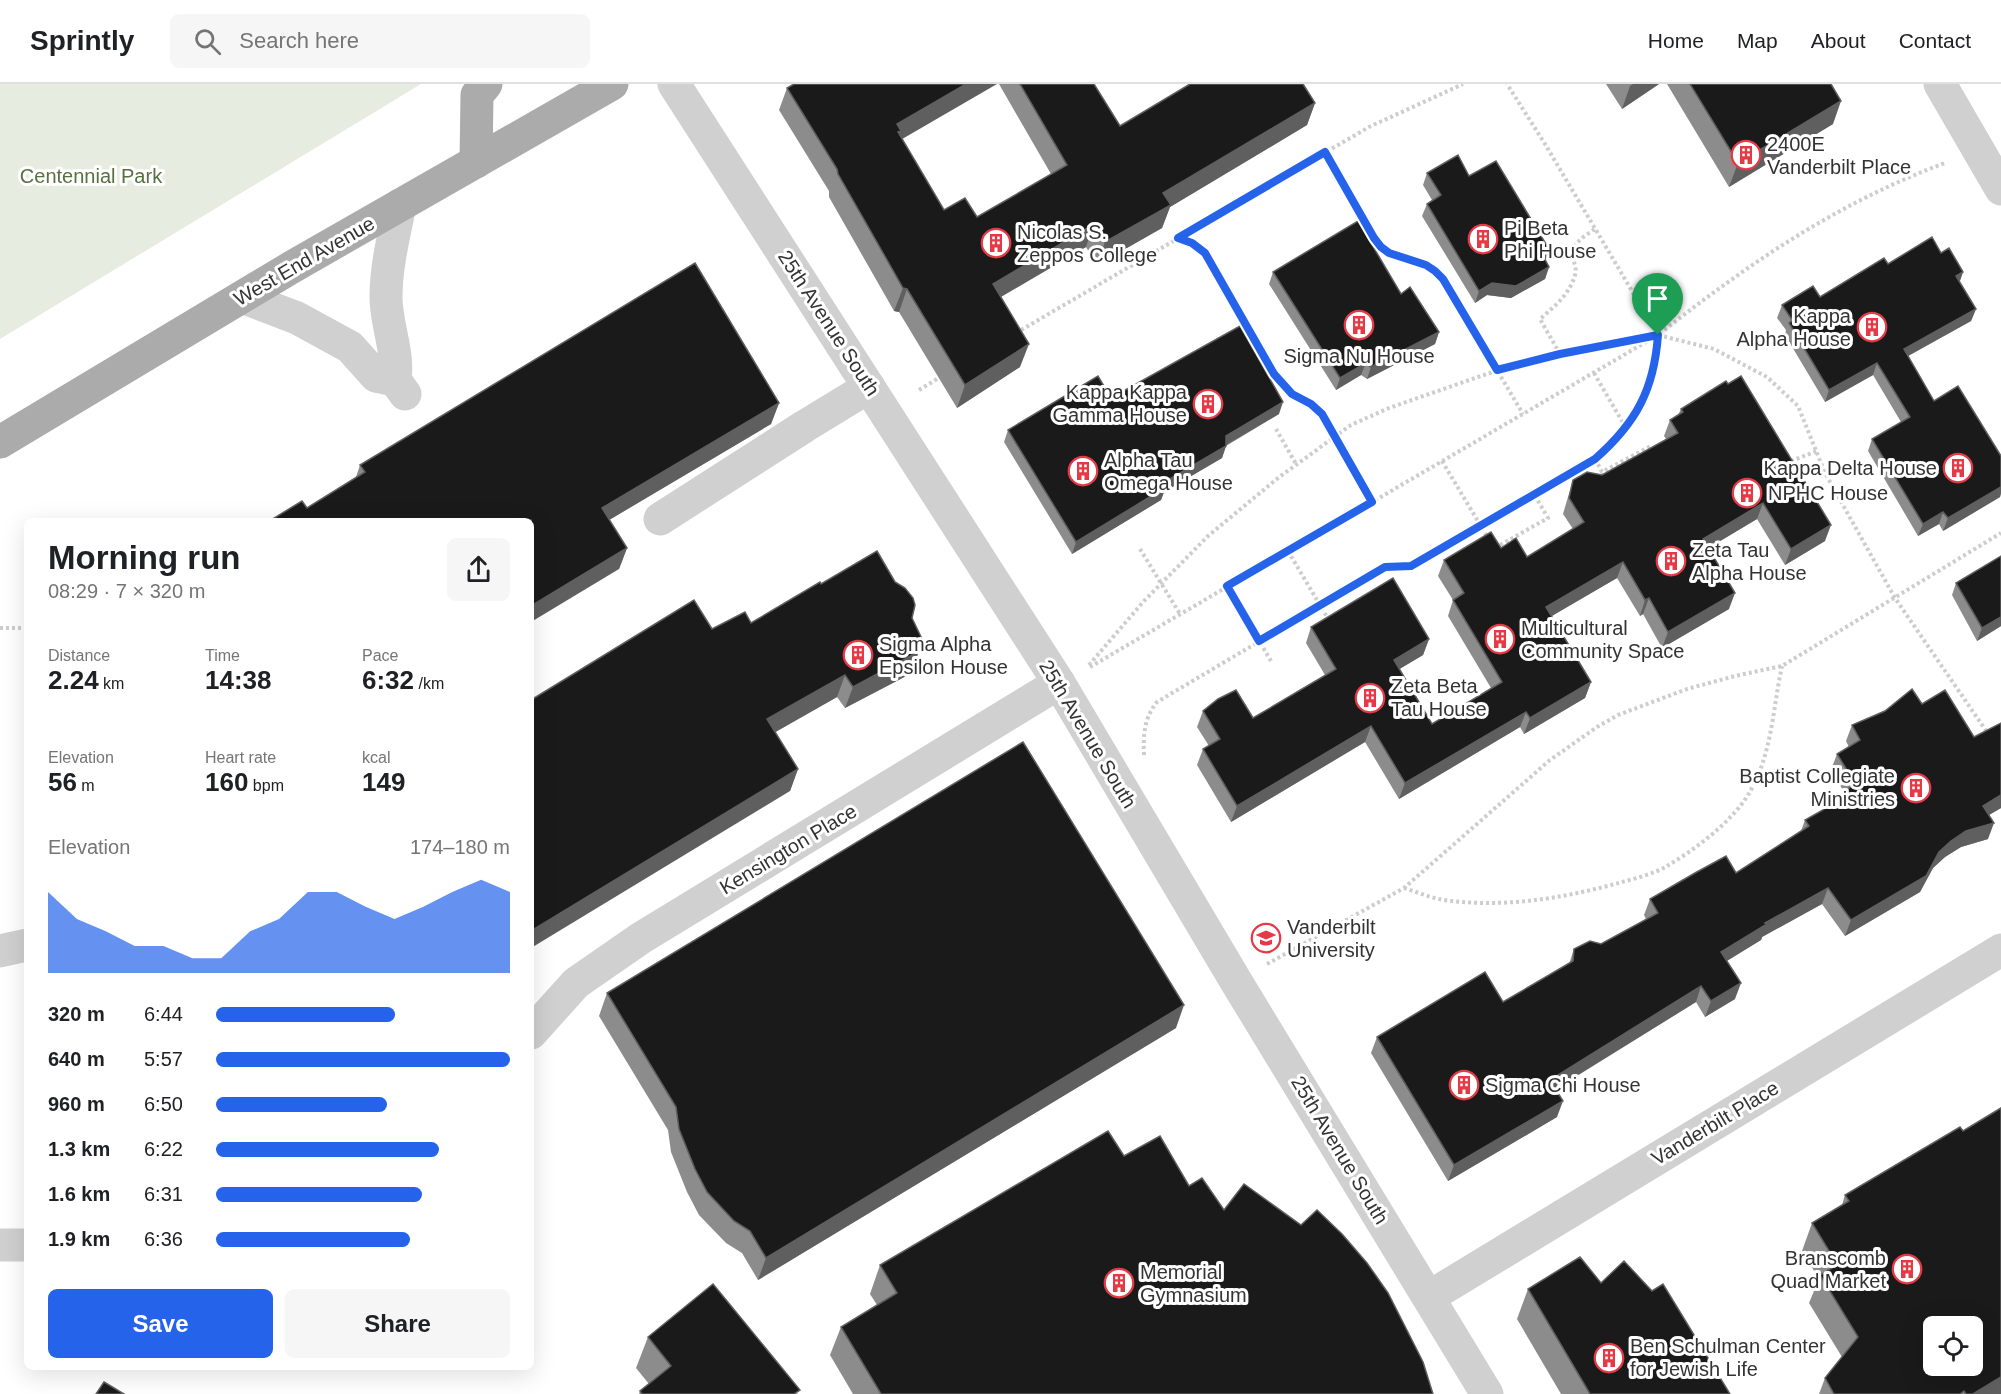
<!DOCTYPE html>
<meta charset="utf-8">
<style>
body{margin:0;font-family:Arial,sans-serif;background:#f6f6f6;color:#202124;height:100vh;display:flex;flex-direction:column;font-size:22px;white-space:nowrap}
*{box-sizing:border-box;margin:0}
p{font-size:20px;color:#757577}
.icon{flex:none;width:33px;height:33px;fill:none;stroke:currentColor;stroke-width:2;stroke-linecap:round;stroke-linejoin:round}
.map{position:relative;flex:1;overflow:hidden}
.panel{position:absolute;left:24px;top:434px;width:510px;height:852px;display:flex;flex-direction:column;background:#fff;border-radius:9px;box-shadow:0 6px 24px #0002}
.panel>*{flex:none}
.buttons{position:absolute;left:1923px;top:1232px;display:grid;gap:12px}
.buttons a{display:grid;place-items:center;width:60px;height:60px;border-radius:9px;background:#fff;box-shadow:0 6px 24px #0002;font-size:30px}
.pin{position:absolute;display:grid;place-items:center;width:51px;height:51px;color:#fff;margin:-62px -26px;border-radius:50% 50% 50% 0;rotate:-45deg;box-shadow:0 0 6px #0007}
.pin .icon{rotate:45deg}
.round{display:grid;place-items:center;flex:none;width:63px;height:63px;border-radius:9px;background:#f6f6f6}
.summary{display:flex;align-items:center;justify-content:space-between;height:102px;padding:0 24px}
h1{font-size:33px;font-weight:700;line-height:45px}
.figures{display:grid;grid-template-columns:repeat(3,1fr);gap:9px;height:102px;padding:6px 24px}
.figures div{display:grid;align-content:center}
.figures b{font-size:26px;font-weight:700}
.figures small{font-size:16px;font-weight:400}
.figures p{font-size:16px}
.chart{height:168px;padding:12px 24px}
.chart p{display:flex;justify-content:space-between}
.chart svg{width:100%;height:108px;margin-top:6px;fill:#2563eb;opacity:.7}
.action{display:flex;gap:12px;margin-top:auto;padding:12px 24px}
.action a{flex:1;height:69px;border-radius:9px;background:#2563eb;color:#fff;font-size:24px;font-weight:700;line-height:69px;text-align:center}
.action a+a{background:#f6f6f6;color:#202124}
ul{padding:0 24px;list-style:none;font-size:20px}
li{display:grid;grid-template-columns:96px 72px 1fr;align-items:center;height:45px}
li i{height:15px;border-radius:8px;background:#2563eb}
header{display:flex;align-items:center;gap:36px;box-sizing:border-box;height:84px;padding:0 30px;background:#fff;border-bottom:2px solid #e0e0e0}
header strong{font-size:28px}
nav{display:flex;gap:33px;margin-inline-start:auto;font-size:21px}
.search{width:420px;height:54px;background:#f6f6f6;display:flex;align-items:center;gap:15px;box-sizing:border-box;padding:0 21px;border-radius:9px;color:#757577;font-size:22px}
.map>svg:first-child{display:block}
.green{fill:#e6ecdf}
.lines{fill:none;stroke-linecap:round;stroke-linejoin:round}
.path{stroke:#cdcdcd;stroke-width:4;stroke-dasharray:3 3;stroke-linecap:butt}
.minor{stroke:#d0d0d0;stroke-width:33}
.major{stroke:#ababab;stroke-width:33}
.wall{fill:#8c8c8c}
.shaded-wall{fill:#5f5f5f}
.building{fill:#1a1a1a;stroke:#5f5f5f;stroke-width:1.5;fill-rule:evenodd}
.route-casing{stroke:#fff;stroke-width:12}
.route{stroke:#2563eb;stroke-width:8}
.labels{text-anchor:middle;dominant-baseline:central;stroke-width:6;stroke-linejoin:round;paint-order:stroke}
.poi-label{font-size:20px;fill:#333;stroke:#fff;text-anchor:start}
.park-label{font-size:20px;fill:#56703f;stroke:#fff}
.street-label{font-size:20px;fill:#333;stroke:#fff}
</style>
<header>
<strong>Sprintly</strong>
<div class="search"><svg class="icon" aria-label="search" viewBox="0 0 24 24"><circle cx="10" cy="10" r="6"/><path d="M15 15l6 6"/></svg>Search here</div>
<nav><a>Home</a><a>Map</a><a>About</a><a>Contact</a></nav>
</header>
<div class="map">
<svg width="2001" height="1310" viewBox="0 0 2001 1310">
<rect width="100%" height="100%" fill="#fff"/>
<path class="green" d="M0,0h421l-421,255z"/>
<g class="lines">
<g class="path">
<path d="M1325,68l49,86c22,26 45,16 69,41l80,135"/>
<path d="M1178,154l14,5 13,10 69,120 18,21 19,10 11,10 50,88"/>
<path d="M1016,249l353,-206 94,-43"/>
<path d="M1560,270l-20,-35c14,-12 30,-25 35,-44 2,-6 -1,-12 -2,-18 -2,-14 12,-21 22,-28"/>
<path d="M1594,289l32,55"/>
<path d="M919,306l23,-14"/>
<path d="M1276,345l20,35"/>
<path d="M1595,375l7,13 49,-26 3,6"/>
<path d="M1442,377l46,77"/>
<path d="M1791,377l26,-10"/>
<path d="M1708,460l5,9"/>
<path d="M1495,464l53,-30 -14,-24"/>
<path d="M1140,465l40,65"/>
<path d="M1288,467l39,66"/>
<path d="M1227,502l44,75"/>
<path d="M0,544h27"/>
<path d="M1089,581l55,-64 64,-65 70,-58 73,-53 38,-17 115,-40 56,-14 98,-19 56,14 53,28 31,29 27,67 70,125 94,137"/>
<path d="M1090,583l568,-332c90,-71 179,-132 287,-172"/>
<path d="M1144,671c-1,-20 0,-37 13,-53l228,-135 26,-1 184,-107c42,-36 59,-69 63,-124l-113,-191 -38,-60"/>
<path d="M1404,804c13,4 27,10 40,12 58,8 115,-1 171,-16 17,-5 37,-9 52,-18 27,-16 58,-39 77,-65 28,-40 28,-89 38,-135"/>
<path d="M1267,880l137,-76 146,-128 47,-33 21,-12 69,-26 48,-13 47,-10 219,-133"/>
</g>
<g class="minor">
<path d="M674,0l385,599 178,300 250,411"/>
<path d="M1940,0l61,105"/>
<path d="M242,213l55,21 53,29 26,29 19,4 10,14"/>
<path d="M395,296c4,-28 -9,-55 -9,-83 0,-31 8,-62 14,-92"/>
<path d="M660,435l145,-93 64,-39"/>
<path d="M0,867l27,-6"/>
<path d="M531,949l45,-50 65,-45 418,-255"/>
<path d="M0,1161h27"/>
<path d="M1429,1213l572,-347"/>
</g>
<g class="major">
<path d="M476,78l1,-67 9,-11"/>
<path d="M0,358l292,-175 320,-183"/>
</g>
</g>
<g class="wall">
<path d="M999,0h95l26,42 195,-23 -8,22 -137,82 -8,21 -65,37 -11,-18 -85,50 19,70 -63,41 -58,-96 -5,-1 -65,-114v-6l-50,-81 8,-22 115,51 42,71 33,7 74,-43z"/>
<path d="M1606,0h53l-37,25z"/>
<path d="M1667,0h164l2,40 -104,63z"/>
<path d="M1427,89l42,3 80,73 -4,11 4,7 -4,12 -34,19 -24,-3 -12,8 -53,-87 5,-12 5,-4 -9,-15z"/>
<path d="M1941,169l22,19 -4,10 17,27 -5,12 -63,35 26,45 67,55v37l-1,4 -57,34 -4,-7 -21,12 -50,-85 4,-12 29,-17 -28,-47 -48,27 -40,-67 1,-5 -9,-12 5,-13 38,-8 68,-33z"/>
<path d="M1273,188l128,22 38,38 -4,12 -68,35 -6,-4 -25,15 -67,-106z"/>
<path d="M1111,314l168,16 -53,32 -4,12 -58,34 -3,8 -89,54 -68,-112 4,-12z"/>
<path d="M779,319l-8,21 -162,96 18,28 -8,21 -348,-49 36,-12 49,-31 4,-12z"/>
<path d="M1681,325l144,132 -40,24 -28,-46 -49,29 21,61 -67,39 -19,-34 -3,2 -23,-38 -66,38 40,66 -6,16 -61,36 -4,-7 -121,72 -34,-57 -134,80 -34,-57 6,-16 6,-3 -12,-19 6,-16 50,7 72,-43 -19,-32 5,-16 118,12 -6,16 -24,14 33,55 59,-36 -43,-72 5,-16 -15,-24 6,-16 57,-12 26,9 46,-28 -10,-15 10,-34 29,-5 64,-36 -2,-3 6,-16 8,-5z"/>
<path d="M1956,499l45,43 -24,15 -25,-46z"/>
<path d="M821,500l91,34 11,23 -13,33 -65,34 -8,-11 -62,35 23,37 -8,22 -78,-162 39,-6z"/>
<path d="M1922,620l52,33 27,-14v85l-12,7 -1,24 -27,8 -16,10 -12,11 -13,24 -75,44 -23,-32 -60,33 -1,3 -34,21 8,38 -30,18 -9,-15 -140,87 1,28 -109,64 -77,-128 6,-16 126,-35 66,-38 5,-15 27,-5 45,-25 -2,-4 6,-16 86,-26 65,-42 4,-11 18,-10 21,-18 -13,-22 6,-16 12,-7 -3,-6 6,-16z"/>
<path d="M607,909l569,35 -418,252 -16,-27 -16,-10 -27,-28 -12,-23 -16,-40 -3,-22 -69,-114z"/>
<path d="M1963,1047l38,263h-182l6,-16 17,-21 -33,-54 10,-24 -17,-28 10,-28 30,-18 3,-10z"/>
<path d="M1124,1072l65,30 35,24 209,184h-580l-23,-39 11,-28 36,-22 -7,-11 10,-29z"/>
<path d="M1601,1199l129,111h-169l-44,-75 11,-30z"/>
<path d="M648,1253l150,57h-159l1,-3 9,-7 -13,-16z"/>
</g>
<g class="shaded-wall">
<path d="M966,0h31l-100,58v-18z"/>
<path d="M1633,0h26l-37,25 8,-23z"/>
<path d="M1841,17l-8,23 -104,63 9,-24z"/>
<path d="M1315,19l-8,22 -137,82 -8,21 -65,37 8,-23 58,-49z"/>
<path d="M1094,140l-8,23 -101,59 8,-22z"/>
<path d="M1549,165l-4,13 -3,-8z"/>
<path d="M1549,183l-4,12 -34,19 -24,-3 -12,8 4,-12 13,-8z"/>
<path d="M1963,188l-4,12 -3,-8z"/>
<path d="M903,204l4,1 -8,23 -5,-1z"/>
<path d="M1976,225l-5,12 -72,40 5,-12z"/>
<path d="M1439,248l-4,12 -68,35 4,-12z"/>
<path d="M1029,260l-9,23 -63,41 8,-23z"/>
<path d="M1366,279l-5,12 -25,15 4,-12z"/>
<path d="M1877,279l-4,12 -48,27 4,-12z"/>
<path d="M1283,318l-4,12 -58,34 5,-12z"/>
<path d="M779,319l-8,21 -177,105 8,-21z"/>
<path d="M1226,362l-4,12 -58,34 -3,8 -89,54 4,-12 87,-59z"/>
<path d="M2001,396v13l-1,4 -57,34 5,-13z"/>
<path d="M1763,419l-6,16 -60,36 6,-16z"/>
<path d="M1943,428l-4,12 -21,12 5,-12z"/>
<path d="M1831,441l-6,16 -40,24 6,-16z"/>
<path d="M627,464l-8,21 -88,53v-16z"/>
<path d="M1623,478l-6,16 -77,45 6,-16z"/>
<path d="M1735,509l-6,16 -67,39 6,-16z"/>
<path d="M1649,514l-6,16 -3,2 5,-16z"/>
<path d="M2001,533v9l-24,15 5,-13z"/>
<path d="M1429,555l-6,16 -35,21 6,-16z"/>
<path d="M923,557l-13,33 -65,34 8,-21z"/>
<path d="M845,591l-8,22 -77,44 7,-22z"/>
<path d="M1591,598l-6,16 -61,36 6,-16z"/>
<path d="M1526,628l-6,15 -121,72 6,-16z"/>
<path d="M1371,642l-6,16 -134,80 6,-16z"/>
<path d="M798,685l-8,22 -259,157v-17z"/>
<path d="M2001,711v13l-24,14 6,-16z"/>
<path d="M1994,739l-6,16 -27,8 -16,10 -12,11 -13,24 -75,44 6,-16 88,-68 12,-11 15,-10z"/>
<path d="M1828,804l-6,16 -60,33 -1,3 -46,28 6,-16 44,-29z"/>
<path d="M1741,899l-6,16 -30,18 6,-16z"/>
<path d="M1701,902l-5,16 -152,94 6,-16z"/>
<path d="M1184,921l-8,23 -418,252 8,-22z"/>
<path d="M1563,1017l-6,16 -109,64 6,-16z"/>
<path d="M2001,1293v17h-28z"/>
</g>
<g class="building">
<path d="M794,0h172l-69,40 4,7 -3,1 46,78 21,-12 12,19 90,-52 -47,-81h74l26,42 70,-42h113l12,19 -152,90 8,12 -66,37 -11,-18 -101,60 36,60 -64,41 -58,-96 -4,-1 -65,-114 -1,-5 -50,-81z"/>
<path d="M1690,0h141l10,17 -103,62z"/>
<path d="M1458,71l11,21 27,-15 53,88 -7,5 7,13 -33,19 -24,-3 -13,8 -52,-87 14,-9 -14,-22z"/>
<path d="M1358,137l43,73 9,-7 29,45 -68,35 -5,-4 -26,15 -67,-106z"/>
<path d="M1932,153l9,16 8,-5 14,24 -7,4 20,33 -72,40 30,52 24,-15 43,70v31l-53,31 -5,-6 -20,12 -51,-85 38,-22 -33,-54 -48,27 -40,-67 3,-3 -10,-15 31,-19 7,11 64,-39 4,6z"/>
<path d="M695,179l84,140 -177,105 25,40 -96,58v-86h-260l31,-19 5,7 58,-36 -5,-7z"/>
<path d="M1240,242l43,76 -57,34v10l-63,37 3,4 -90,55 -68,-112 90,-54 13,22z"/>
<path d="M1741,292l90,149 -40,24 -28,-46 -60,36 32,54 -67,39 -19,-34 -4,2 -22,-38 -77,45 45,75 -61,36 -4,-6 -121,71 -34,-57 -134,80 -34,-57 17,-10 -17,-28 15,-12 18,-9 17,28 83,-49 -25,-42 82,-49 36,61 -35,21 38,64 70,-42 -49,-82 11,-7 -20,-33 47,-28 10,16 15,-10 11,19 57,-35 -15,-24 4,-18 14,-8 15,3 76,-42 -8,-13 13,-8 -2,-3 45,-28 2,3z"/>
<path d="M877,467l18,31 10,6 8,10 2,7 -3,13 11,23 -5,11 -65,35 -8,-12 -78,44 31,50 -267,162v-231l163,-100 18,29 33,-17 6,11 69,-41 1,2z"/>
<path d="M2001,472v61l-19,11 -26,-45z"/>
<path d="M1912,605l10,15 23,-14 29,47 27,-14v72l-18,11 11,17 -28,8 -15,10 -12,11 -13,24 -75,44 -23,-32 -63,35 2,1 -46,28 20,31 -30,18 -10,-15 -151,94 13,21 -109,64 -77,-128 108,-65 18,30 70,-41 1,-12 16,-8 11,3 57,-31 -8,-14 45,-26 31,-17 10,17 73,-47 -4,-6 18,-10 32,-27 -18,-29 23,-14 -8,-15 33,-14z"/>
<path d="M1023,658l161,263 -418,253 -16,-27 -16,-10 -27,-29 -12,-23 -16,-40 -3,-22 -69,-114z"/>
<path d="M2001,1024v269l-28,17h-7l-2,-3 -4,3h-126l-9,-16 33,-41 -38,-62 12,-7 -3,-5 5,-4 -22,-36 37,-22 -4,-6 115,-68 3,4zM1934,1242h38v39h-38z"/>
<path d="M1108,1047l16,25 36,-20 29,50 13,-8 22,32 20,-26 57,41 16,-15 25,24 25,29 21,30 35,69 10,32h-552l-40,-67 56,-34 -17,-28z"/>
<path d="M1580,1173l21,26 23,-22 28,30 11,-7 67,110h-140l-62,-105z"/>
<path d="M713,1200l87,106 -6,4h-152l-2,-3 31,-25 -23,-29z"/>
<path d="M104,1298l20,12h-28z"/>
</g>
<g class="lines">
<g class="route-casing">
<path id="route" d="M1325,68l49,86 7,9 8,6 37,12 9,6 8,8 54,91 63,-16 98,-19c-4,55 -22,88 -63,124l-184,107 -26,1 -126,74 -32,-55 145,-84 -50,-88 -11,-10 -19,-10 -18,-20 -69,-121 -13,-10 -14,-5z"/>
</g>
<use href="#route" class="route"/>
</g>
<defs>
<g id="building-ring" transform="scale(1.5)"><circle r="9.5" fill="#fff" stroke="#e63946" stroke-width="1.5"/><path d="M-4-6H4V6H1V3H-1V6H-4ZM-2.5-4.3h1.7v1.8h-1.7ZM.8-4.3h1.7v1.8H.8ZM-2.5-1h1.7V.8h-1.7ZM.8-1h1.7V.8H.8Z" fill="#e63946"/></g>
<g id="university-ring" transform="scale(1.5)"><circle r="9.5" fill="#fff" stroke="#e63946" stroke-width="1.5"/><path d="M0-5L7-2L0 1L-7-2ZM-4 1L0 2.5L4 1V4Q0 6-4 4Z" fill="#e63946"/></g>
</defs>
<g fill-rule="evenodd">
<use href="#building-ring" x="1746" y="71"/>
<use href="#building-ring" x="1483" y="155"/>
<use href="#building-ring" x="996" y="159"/>
<use href="#building-ring" x="1359" y="241"/>
<use href="#building-ring" x="1872" y="243"/>
<use href="#building-ring" x="1208" y="320"/>
<use href="#building-ring" x="1958" y="384"/>
<use href="#building-ring" x="1083" y="387"/>
<use href="#building-ring" x="1747" y="409"/>
<use href="#building-ring" x="1671" y="477"/>
<use href="#building-ring" x="1500" y="555"/>
<use href="#building-ring" x="858" y="571"/>
<use href="#building-ring" x="1370" y="614"/>
<use href="#building-ring" x="1916" y="704"/>
<use href="#university-ring" x="1266" y="854"/>
<use href="#building-ring" x="1464" y="1001"/>
<use href="#building-ring" x="1907" y="1185"/>
<use href="#building-ring" x="1119" y="1199"/>
<use href="#building-ring" x="1609" y="1274"/>
</g>
<g class="labels">
<g class="poi-label">
<text x="1767" y="60">2400E<tspan x="1767" dy="23">Vanderbilt Place</tspan></text>
<text x="1504" y="144">Pi Beta<tspan x="1504" dy="23">Phi House</tspan></text>
<text x="1017" y="148">Nicolas S.<tspan x="1017" dy="23">Zeppos College</tspan></text>
<text x="1851" y="232" text-anchor="end">Kappa<tspan x="1851" dy="23">Alpha House</tspan></text>
<text x="1359" y="272" text-anchor="middle">Sigma Nu House</text>
<text x="1187" y="308" text-anchor="end">Kappa Kappa<tspan x="1187" dy="23">Gamma House</tspan></text>
<text x="1104" y="376">Alpha Tau<tspan x="1104" dy="23">Omega House</tspan></text>
<text x="1937" y="384" text-anchor="end">Kappa Delta House</text>
<text x="1768" y="409">NPHC House</text>
<text x="1692" y="466">Zeta Tau<tspan x="1692" dy="23">Alpha House</tspan></text>
<text x="1521" y="544">Multicultural<tspan x="1521" dy="23">Community Space</tspan></text>
<text x="879" y="560">Sigma Alpha<tspan x="879" dy="23">Epsilon House</tspan></text>
<text x="1391" y="602">Zeta Beta<tspan x="1391" dy="23">Tau House</tspan></text>
<text x="1895" y="692" text-anchor="end">Baptist Collegiate<tspan x="1895" dy="23">Ministries</tspan></text>
<text x="1287" y="843">Vanderbilt<tspan x="1287" dy="23">University</tspan></text>
<text x="1485" y="1001">Sigma Chi House</text>
<text x="1886" y="1174" text-anchor="end">Branscomb<tspan x="1886" dy="23">Quad Market</tspan></text>
<text x="1140" y="1188">Memorial<tspan x="1140" dy="23">Gymnasium</tspan></text>
<text x="1630" y="1262">Ben Schulman Center<tspan x="1630" dy="23">for Jewish Life</tspan></text>
</g>
<g class="park-label">
<text x="91" y="92">Centennial Park</text>
</g>
<g class="street-label">
<text transform="translate(304 177) rotate(-30)">West End Avenue</text>
<text transform="translate(829 239) rotate(57)">25th Avenue South</text>
<text transform="translate(1088 650) rotate(59)">25th Avenue South</text>
<text transform="translate(788 765) rotate(-31)">Kensington Place</text>
<text transform="translate(1715 1039) rotate(-31)">Vanderbilt Place</text>
<text transform="translate(1340 1066) rotate(59)">25th Avenue South</text>
</g>
</g>
</svg>
<div class="buttons">
<a><svg class="icon" aria-label="locate" viewBox="0 0 24 24"><circle cx="12" cy="12" r="6"/><path d="M12 2v4M12 18v4M2 12h4M18 12h4"/></svg></a>
</div>
<div class="pin" style="left:1658px;top:251px;background:#1e9e55"><svg class="icon" aria-label="arrive" viewBox="0 0 24 24"><path d="M6 21V4h12l-3 4 3 4H6"/></svg></div>
<section class="panel">
<div class="summary"><div><h1>Morning run</h1><p>08:29 · 7 × 320 m</p></div><a class="round"><svg class="icon" aria-label="share" viewBox="0 0 24 24"><path d="M12 15V3M7 8l5-5 5 5M5 13v7h14v-7"/></svg></a></div>
<div class="figures">
<div><p>Distance</p><b>2.24<small> km</small></b></div>
<div><p>Time</p><b>14:38</b></div>
<div><p>Pace</p><b>6:32<small> /km</small></b></div>
</div>
<div class="figures">
<div><p>Elevation</p><b>56<small> m</small></b></div>
<div><p>Heart rate</p><b>160<small> bpm</small></b></div>
<div><p>kcal</p><b>149</b></div>
</div>
<div class="chart"><p><span>Elevation</span>174–180 m</p>
<svg viewBox="0 0 160 44" preserveAspectRatio="none"><path d="M0 44V11L10 22L20 27L30 33L40 33L50 38L60 38L70 27L80 22L90 11L100 11L110 17L120 22L130 17L140 11L150 6L160 11V44z"/></svg>
</div>
<ul>
<li><b>320 m</b>6:44<i style="width:61%"></i></li>
<li><b>640 m</b>5:57<i style="width:100%"></i></li>
<li><b>960 m</b>6:50<i style="width:58%"></i></li>
<li><b>1.3 km</b>6:22<i style="width:76%"></i></li>
<li><b>1.6 km</b>6:31<i style="width:70%"></i></li>
<li><b>1.9 km</b>6:36<i style="width:66%"></i></li>
</ul>
<div class="action"><a>Save</a><a>Share</a></div>
</section>
</div>
